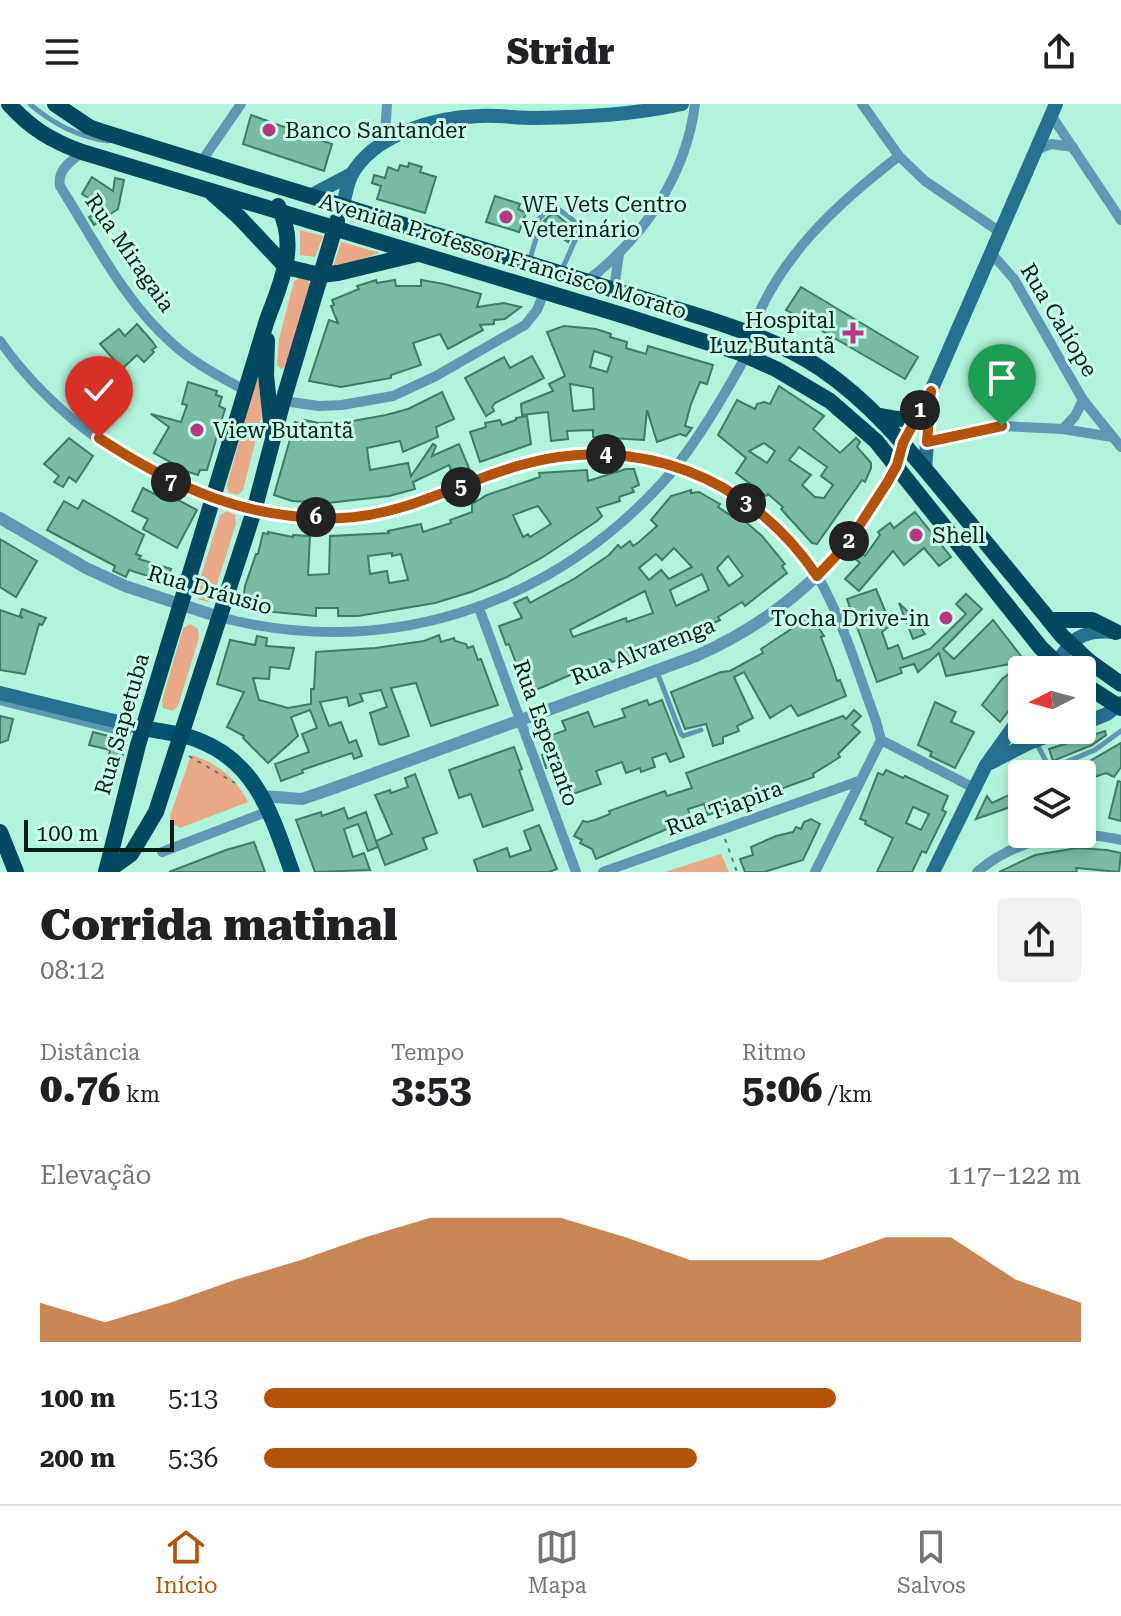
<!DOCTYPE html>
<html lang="pt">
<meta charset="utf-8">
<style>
body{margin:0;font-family:"Roboto Serif",serif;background:#f2f2f2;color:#202124;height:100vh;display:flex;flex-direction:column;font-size:30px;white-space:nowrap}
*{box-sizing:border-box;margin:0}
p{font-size:26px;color:#757577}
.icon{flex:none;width:44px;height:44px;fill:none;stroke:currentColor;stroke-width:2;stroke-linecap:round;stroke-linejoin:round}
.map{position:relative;height:768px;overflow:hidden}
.details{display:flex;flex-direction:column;background:#fff;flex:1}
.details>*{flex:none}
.needle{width:52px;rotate:264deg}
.tools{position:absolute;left:1008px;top:552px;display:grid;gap:16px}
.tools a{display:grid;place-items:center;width:88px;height:88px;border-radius:8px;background:#fff;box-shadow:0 4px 12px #0003;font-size:40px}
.scale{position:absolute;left:24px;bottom:20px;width:150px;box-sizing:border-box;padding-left:8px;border:4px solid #031e16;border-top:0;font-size:22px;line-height:28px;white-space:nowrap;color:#031e16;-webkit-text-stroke:6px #c9ffea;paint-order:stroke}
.pin{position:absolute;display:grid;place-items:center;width:68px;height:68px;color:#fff;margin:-82px -34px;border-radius:50% 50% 50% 0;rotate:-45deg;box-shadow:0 0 8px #0007}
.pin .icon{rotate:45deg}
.km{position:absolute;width:40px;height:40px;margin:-20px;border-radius:50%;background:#222;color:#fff;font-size:22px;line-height:40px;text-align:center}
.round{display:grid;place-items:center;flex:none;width:84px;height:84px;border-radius:8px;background:#f2f2f2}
.overview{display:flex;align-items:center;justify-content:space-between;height:136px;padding:0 40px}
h1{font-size:44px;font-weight:800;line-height:60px}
.stats{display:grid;grid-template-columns:repeat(3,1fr);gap:12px;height:136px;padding:8px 40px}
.stats div{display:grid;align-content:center}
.stats b{font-size:40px;font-weight:800}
.stats small{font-size:22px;font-weight:400}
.stats p{font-size:22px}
.chart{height:224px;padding:16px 40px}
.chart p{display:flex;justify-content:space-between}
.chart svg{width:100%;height:144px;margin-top:8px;fill:#b45309;opacity:.7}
ul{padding:0 40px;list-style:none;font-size:26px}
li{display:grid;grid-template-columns:128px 96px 1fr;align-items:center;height:60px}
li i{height:20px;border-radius:10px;background:#b45309}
header{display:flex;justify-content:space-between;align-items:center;height:104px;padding:0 40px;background:#fff;font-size:36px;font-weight:800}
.dock{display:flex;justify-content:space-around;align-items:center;height:112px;border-top:2px solid #e0e0e0;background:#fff;font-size:22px;color:#757577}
.dock a{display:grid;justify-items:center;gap:4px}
.dock .active{color:#b45309}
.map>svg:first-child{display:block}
.green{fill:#e9a987}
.building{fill:#79bca4;stroke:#3b7e68;stroke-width:2;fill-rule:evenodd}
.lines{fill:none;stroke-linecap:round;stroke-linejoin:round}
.path{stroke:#538271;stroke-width:2;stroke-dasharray:4 6;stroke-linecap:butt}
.service{stroke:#5f98b3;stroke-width:5}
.pedestrian{stroke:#5f98b3;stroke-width:8}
.minor{stroke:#5f98b3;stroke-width:10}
.tertiary{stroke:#5f98b3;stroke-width:12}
.secondary{stroke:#257190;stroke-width:14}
.primary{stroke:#03546f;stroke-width:16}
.trunk{stroke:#02485f;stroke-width:16}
.route-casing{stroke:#fff;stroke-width:16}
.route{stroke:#b45309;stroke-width:10}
.poi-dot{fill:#b83781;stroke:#c9ffea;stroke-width:3}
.labels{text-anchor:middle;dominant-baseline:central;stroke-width:6;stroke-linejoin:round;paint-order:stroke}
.poi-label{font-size:22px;fill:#031e16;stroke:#c9ffea;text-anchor:start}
.street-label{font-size:22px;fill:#031e16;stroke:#c9ffea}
</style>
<header><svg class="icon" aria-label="menu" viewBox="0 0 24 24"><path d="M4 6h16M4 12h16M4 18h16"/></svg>Stridr<svg class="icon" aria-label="share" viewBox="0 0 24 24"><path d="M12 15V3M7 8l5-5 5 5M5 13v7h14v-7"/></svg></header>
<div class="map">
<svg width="1121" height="768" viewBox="0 0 1121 768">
<rect width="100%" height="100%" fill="#b0f5db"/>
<g class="green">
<path d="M300,126l23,6 -8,21 -15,-2z"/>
<path d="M341,138l37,10 1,1 -41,16 -5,-2z"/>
<path d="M302,173l5,2 4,6 -25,81 -5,3 -4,-4 2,-26 15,-58z"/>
<path d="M258,270l4,41 -19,75 -5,5 -10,-3 -1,-7z"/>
<path d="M227,407l8,4 1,9 -23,73 -5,5 -10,-3 -2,-7 24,-77z"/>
<path d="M190,520l8,5 1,9 -21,68 -5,5 -10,-3 -1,-7 21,-73z"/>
<path d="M191,651c25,7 46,24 57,47l-68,26 -8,-5 -2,-7z"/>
<path d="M721,750l8,18h-64z"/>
</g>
<g class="building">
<path d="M251,11l81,29 -8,27 -81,-27z"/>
<path d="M409,59l13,4 -2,5 16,5 -11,36 -48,-14 4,-13 -9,-3 2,-8 11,3 3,-11 10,4 2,-6 8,2z"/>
<path d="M92,73l21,14 2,-13 9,2 -6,29 -24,16 -5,-8 11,-7 -14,-9 2,-3 -6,-4z"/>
<path d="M495,92l25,8 -2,5 8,4 -7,19 -33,-10z"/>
<path d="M556,110l18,16 -6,12 -20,-13 2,-3 -6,-5 6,-6z"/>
<path d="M376,176l1,3 18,-3 1,6h25v-6l23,4 37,10 -4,13 27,-4 17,4 -16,12 -11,1v4l-14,1 3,5 -35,19 -8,-15 -27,9 8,22 -30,10v3l-50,9 -32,-6 20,-61 9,3 -7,-17 3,-1 -2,-5 27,-11 -2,-3z"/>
<path d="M801,183l117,70 -13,22 -119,-69z"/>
<path d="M137,220l15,17 4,6 -4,3 2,2 -10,10 -7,-7 -15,14 -22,-25 19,-15 6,7z"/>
<path d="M564,222l32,3 15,5 -1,3 17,5 -1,6 20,6 2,-8 65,19 -6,19 -7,-2 -9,22 -6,22 7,2 -6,8 -6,-2 -23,8 -10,-32 -3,30 -51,-3v-7l-26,1 1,8 -17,2 -3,-29 -26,3 -1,-11 32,-13 -4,-7 16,-8 -18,-44zM594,247l18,6 -5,15 -17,-5zM570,280l23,4 1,21 -21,2z"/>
<path d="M532,252l12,22 -49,25 -3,4 2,4 -8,5 -21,-38 39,-21 6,11z"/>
<path d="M188,278l29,9 -1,4 6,2 -3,9 6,3 -18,61h-7l-2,5 -30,-9 2,-4 -16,-9 15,-26 -18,-13 30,8 6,-17 -5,-1z"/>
<path d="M779,282l45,30 -11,13 27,24 16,-15 4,4 -3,5 14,16v5l-6,14 -3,-2 -45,64 -5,-1 -31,-34 2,-2 -15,-13 -2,2 -30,-23 10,-15 -28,-23 19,-35 18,9 2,-5 7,-2 6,2zM764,339l11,8 -8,12 -18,-12zM799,343l28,20 -6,9 12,9 -9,13 -9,-1 -13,-12 9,-10 -22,-15z"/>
<path d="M442,288l12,27 -18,8 2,10 -35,15 -3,-11 -33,7 3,22 38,-7 3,13 22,-32 3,2 -4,10 27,-12 10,24 -17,5 -3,-8 -36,17 2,7 -26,7 -61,7 -36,-2 -18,-6 21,-73 7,2 2,-4 15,3 28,-1 39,-7 22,-6z"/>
<path d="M527,312l4,28 -51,18 -10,-30 16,-5 -1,-4 15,-3 2,5 14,-5v-2z"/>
<path d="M69,334l24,18 -17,26 -7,-5 -6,10 -9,-5 5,-6 -15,-12z"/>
<path d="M626,365h8l5,16 -7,3 2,4 -15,5 1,4 -23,7 5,8 -5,5 -54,36 -36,20 -36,15 -36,11 -77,13h-20v-8h-22v8l-74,-7 3,-23 11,-32h2l5,-21 5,1v-2l25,5v-2l17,1 -2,39 21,-1 1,-38 59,-3 -1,-2 33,-7 2,8 28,-9 -1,-3 22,-8v-8l15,-9 53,-18 -1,-4 48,-3 1,11zM538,402l13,18 -21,13 -2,-3 -5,3 -10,-22zM392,449v3l9,-2 7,26 -19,3 -2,-12 -17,3 -2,-18z"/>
<path d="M143,384l17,9 3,-5 34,18 -20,38 -34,-19 5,-10 -16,-8z"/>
<path d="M691,386v3l8,-1 21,12 -2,3 21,14 2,-3 21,18 23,28 -3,2 5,7 -42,33 -3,-4 -24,15 2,3 -26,13 -20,7 -2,-4 -18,6 2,5 -44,15 -2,-3 -24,9 -59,26 -18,-50 -3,1 -7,-19 23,-8 -8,-15 13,-6 3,6 44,-24 35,-24 9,-10 3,3 9,-7 3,5 6,-4 18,-16 -6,-6 20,-24zM674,444l18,19 -23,12 -8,-9 -12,10 -10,-12 17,-14 6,6zM728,452l15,20 -14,10 -12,-18zM702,470l7,16 -33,16 -6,-16zM645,487l8,22 -26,9 -1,-4 -53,19 -3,-7z"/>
<path d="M83,396l61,35 -8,19 5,2 -2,3 32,10 -4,13 -38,-12 -3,7 -13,-6 2,-5 -68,-36 17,-29 14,8z"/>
<path d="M915,408l36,45 -12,9 -15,-18 -20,17 -11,-14 -34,40 -14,-12 15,-16 -6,-5 5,-6 6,4 15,-21 -2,-3 12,-9 4,5z"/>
<path d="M0,435l37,22 -21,36 -16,-10z"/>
<path d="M876,485l15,36 -9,7 6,17 10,-4 5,14 27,-10 36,-35 -10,-10 10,-10 16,15 -39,40 11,10 39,-39 28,36v6l-75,14 -7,-23 -21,19 -4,-8 -14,4 2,5 -25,9 -30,-83z"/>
<path d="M899,499l13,13 13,18 -12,5z"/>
<path d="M22,505l24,9 -4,7 -3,-1 -14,50 -25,-4v-60l23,8 -3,-3z"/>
<path d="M811,512l13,20 -3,1 12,31 4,13 3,-1 6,16 -48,20 -7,-11 -21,13 -26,-46 -10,5 19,41 -16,8 2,5 -16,6v6l-10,3 -7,-22 -21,5 -14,-37 50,-20 9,-1 33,-18 -2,-4z"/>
<path d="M439,531l2,7 13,-4 1,3 11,3 2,4 5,-2 5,14 3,-1 17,46 -67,21 -15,-43 -25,5 18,48 -27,9 -3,-1 -9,-31 17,-6 -6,-17 -21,4 3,7 -14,5 -2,-9 -27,5 9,24 12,-4 8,21 7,-3 6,16 -8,3 -2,-6 -50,17 1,3 -22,8 -6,-17 34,-12 -7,-18 15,-6 -7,-18 -19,7 7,19 -30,27 -25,-25 1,-2 -17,-9 17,-35 -27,-8 13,-44 25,5 2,-9 10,2 -1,8 28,2 -5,21 -19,-2 -1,12 -16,-1 6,22 29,8 23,-4v-15h3l2,-37 59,-4 49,-7z"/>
<path d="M1022,560v29l-22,29 -18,-17 20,-26z"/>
<path d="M647,596l2,5 13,-5 22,57 -14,5 -4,-9 -14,5 3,9 -14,5 -1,-4 -14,5 -4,-11 -26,9 5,13 -36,13 -12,-31 -7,2 -4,-13 7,-2 -5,-15 22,-8 -4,-9 26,-9 6,15 31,-10 -3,-8z"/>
<path d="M935,598l21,10 -5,10 23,10 -19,36 -25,-12 2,-4 -14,-7z"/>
<path d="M854,606l7,6 -9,9 8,7 -22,22 2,3 -27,17 1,3 -106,38 -4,-11 -16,5 3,10 -95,40 -4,-10 -12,-6 2,-3 -8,-4 9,-15 4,1 8,-2 15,-6 -1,-3 56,-20 2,5 25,-8 -6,-15 157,-57 3,3z"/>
<path d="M0,612l13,3 -5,21 -8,3z"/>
<path d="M1105,627l1,4 -14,10 -39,16 -4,-12z"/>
<path d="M93,628l28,7 4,7 -4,16 -13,-3 2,-9 -21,-5z"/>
<path d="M1121,639v24l-7,10 -8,-4 -24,8v-7h-15z"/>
<path d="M514,643l8,22 -3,1 14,40 -50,17 -12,-33 -12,4 -10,-28z"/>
<path d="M886,666l17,8 2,-2 43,20 -6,14 4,2 -20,41 -4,-2 -10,21h-35l16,-34 -28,-14 1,-3 -6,-2 18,-46 5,2zM913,703l16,7 -8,16 -15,-7z"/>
<path d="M415,670l22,59 -14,5 4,11 -42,16 -9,-24 16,-7 -17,-39 15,-5 1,3 17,-6 -3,-9z"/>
<path d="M1118,677l3,1v39l-12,-3z"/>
<path d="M1022,685v14l-46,16 11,-23 5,7z"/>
<path d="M344,704l4,11 18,-7 12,35 -10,4 -10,-27 -14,5 9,28 11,-4 6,17 -55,2 -19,-52 25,-8 1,4z"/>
<path d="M811,715l9,5 -17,36 -39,12h-19l-5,-13 13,-4 -2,-8 25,-11 17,-4 3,-5 5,2 3,-7z"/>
<path d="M539,721l18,44 -8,3h-71l-4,-12 33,-12 3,9 21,-7 -7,-19z"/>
<path d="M254,738l11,30h-96l57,-22z"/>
<path d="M1077,744l30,2 14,3 -2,19 -43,-4 1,4h-78l36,-17z"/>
</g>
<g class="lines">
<g class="path">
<path d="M189,652l46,27"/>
<path d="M725,735l12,33"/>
</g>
<g class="service">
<path d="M30,0c22,19 49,33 78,37"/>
<path d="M530,155l9,-31v-9l8,-9 10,-2 16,12 7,9 -19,43"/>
<path d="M657,568l24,62 2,2 18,-6"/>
<path d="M1037,640l11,21 6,2 41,-17 26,-19"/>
</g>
<path class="pedestrian" d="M0,597l127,32"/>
<g class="minor">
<path d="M387,0l-2,31 4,5"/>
<path d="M862,0l37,52 26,25 75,51"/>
<path d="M1051,11l70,105"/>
<path d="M1036,46l15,-6 22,3"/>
<path d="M82,48c-11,9 -25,18 -22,34 34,54 65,117 114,159 21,19 47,32 72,46"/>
<path d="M201,58l40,-58"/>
<path d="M991,149l23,26 69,121 38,47"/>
<path d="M587,177c57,-44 99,-105 108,-177"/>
<path d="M614,185l5,-35"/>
<path d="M751,229c26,-75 87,-130 148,-177"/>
<path d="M0,237c80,114 242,202 384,172 55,-12 105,-42 160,-54 100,-22 221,27 273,116 26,45 41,98 59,146l5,19 93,48"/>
<path d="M283,297l36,5 23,-1 51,-9 43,-20 89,-51 12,-15 7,-17"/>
<path d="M1063,325l12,-13 8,-16"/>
<path d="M927,338l75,-16 61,3 49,8"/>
<path d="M479,504l97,264"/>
<path d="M219,513c165,43 328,-9 443,-134 30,-32 63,-89 84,-127"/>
<path d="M162,748l107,-41"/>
<path d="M603,768l256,-91"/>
<path d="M815,768l66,-132"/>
<path d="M977,768c40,-34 93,-44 144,-32"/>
</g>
<g class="tertiary">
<path d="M0,414l86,50 39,18 94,31"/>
<path d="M262,692l40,3 32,-11 362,-132c89,-39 157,-104 201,-191"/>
</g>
<g class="secondary">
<path d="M310,92l42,-22"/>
<path d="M343,102c2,-10 4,-21 8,-30 22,-42 85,-59 129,-60 18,-1 37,2 55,2 50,-1 98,-3 147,-14"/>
<path d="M897,361l6,-22 28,-52 125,-287"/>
<path d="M925,366l5,-72"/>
<path d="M1052,566c19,-28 25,-41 62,-38"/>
<path d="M0,589l143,35"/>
<path d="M1082,620l25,-10 14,-11"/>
<path d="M990,659l39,-20 36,-13"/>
<path d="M933,768l53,-107 36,-50"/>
</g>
<path class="primary" d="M143,624c18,4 39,5 55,12 60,23 74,77 94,132"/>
<g class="trunk">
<path d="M9,0c21,24 43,37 73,48l543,164 115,37 36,16 54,32 46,40 165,207 23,22"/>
<path d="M55,0l34,23 14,5 605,187c39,13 78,26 112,49 52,35 90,83 129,130 38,46 76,92 113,138l28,26 31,22"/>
<path d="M213,90l26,23 47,50 34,8 18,-2 79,-19"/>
<path d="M267,236l-1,35 6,57"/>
<path d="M879,312l18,3 19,-1"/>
<path d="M1049,516h43l24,12"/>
<path d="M1082,579l39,25"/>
<path d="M0,728l16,40"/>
<path d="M106,768l32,-127 129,-425c14,-38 32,-74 11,-114"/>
<path d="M106,768l25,-18 25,-42 98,-301 29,-110 54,-180"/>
</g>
</g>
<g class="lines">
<g class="route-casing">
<path id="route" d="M99,334c76,50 149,83 243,80 65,-3 118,-36 179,-53 115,-33 230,12 296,111l31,-33 39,-60 10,-18 6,-22 28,-52 -4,51 75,-16"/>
</g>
<use href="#route" class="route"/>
</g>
<g class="poi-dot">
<circle cx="269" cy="26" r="8"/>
<circle cx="506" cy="113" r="8"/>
<path d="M849 217h8v8h8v8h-8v8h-8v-8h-8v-8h8z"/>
<circle cx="197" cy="326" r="8"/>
<circle cx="916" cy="431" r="8"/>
<circle cx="946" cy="514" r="8"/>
</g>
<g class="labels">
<g class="poi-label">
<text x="285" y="26">Banco Santander</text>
<text x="522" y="100">WE Vets Centro<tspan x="522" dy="25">Veterinário</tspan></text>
<text x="835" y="216" text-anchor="end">Hospital<tspan x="835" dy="25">Luz Butantã</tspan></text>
<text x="213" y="326">View Butantã</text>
<text x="932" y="431">Shell</text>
<text x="930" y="514" text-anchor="end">Tocha Drive-in</text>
</g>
<g class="street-label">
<text transform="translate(130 149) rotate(55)">Rua Miragaia</text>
<text transform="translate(503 152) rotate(17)">Avenida Professor Francisco Morato</text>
<text transform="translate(1059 216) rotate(59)">Rua Calíope</text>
<text transform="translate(210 486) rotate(16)">Rua Dráusio</text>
<text transform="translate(643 547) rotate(-21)">Rua Alvarenga</text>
<text transform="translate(122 620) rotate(-74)">Rua Sapetuba</text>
<text transform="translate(546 629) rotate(70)">Rua Esperanto</text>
<text transform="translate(724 704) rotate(-20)">Rua Tiapira</text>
</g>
</g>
</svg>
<div class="tools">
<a><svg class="needle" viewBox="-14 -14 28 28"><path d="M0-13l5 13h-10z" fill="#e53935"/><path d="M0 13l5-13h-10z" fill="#757577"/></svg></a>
<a><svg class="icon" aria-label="layers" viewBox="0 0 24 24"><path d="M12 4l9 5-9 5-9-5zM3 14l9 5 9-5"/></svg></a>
</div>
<div class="scale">100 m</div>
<div class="pin" style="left:1002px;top:322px;background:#1e9e55"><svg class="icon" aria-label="arrive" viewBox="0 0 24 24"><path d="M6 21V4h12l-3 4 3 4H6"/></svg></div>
<div class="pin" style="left:99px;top:334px;background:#d93025"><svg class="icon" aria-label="check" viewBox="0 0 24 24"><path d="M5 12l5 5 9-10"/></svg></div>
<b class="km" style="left:920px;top:306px">1</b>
<b class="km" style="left:849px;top:437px">2</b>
<b class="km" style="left:746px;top:399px">3</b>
<b class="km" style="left:606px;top:350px">4</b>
<b class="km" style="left:461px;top:383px">5</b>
<b class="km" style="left:316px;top:413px">6</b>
<b class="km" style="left:171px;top:378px">7</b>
</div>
<section class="details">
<div class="overview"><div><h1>Corrida matinal</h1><p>08:12</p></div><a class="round"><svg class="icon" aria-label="share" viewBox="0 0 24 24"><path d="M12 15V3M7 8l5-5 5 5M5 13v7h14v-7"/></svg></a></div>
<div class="stats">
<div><p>Distância</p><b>0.76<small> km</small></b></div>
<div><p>Tempo</p><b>3:53</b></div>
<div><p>Ritmo</p><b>5:06<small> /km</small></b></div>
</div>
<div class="chart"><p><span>Elevação</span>117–122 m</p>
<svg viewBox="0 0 160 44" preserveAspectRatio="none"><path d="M0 44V32L10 38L20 32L30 25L40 19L50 12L60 6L70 6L80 6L90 12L100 19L110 19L120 19L130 12L140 12L150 25L160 32V44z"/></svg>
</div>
<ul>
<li><b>100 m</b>5:13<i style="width:70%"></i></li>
<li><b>200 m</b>5:36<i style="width:53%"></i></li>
</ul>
</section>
<nav class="dock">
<a class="active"><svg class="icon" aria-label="home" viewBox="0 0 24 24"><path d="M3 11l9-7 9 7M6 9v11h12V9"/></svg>Início</a>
<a><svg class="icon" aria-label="map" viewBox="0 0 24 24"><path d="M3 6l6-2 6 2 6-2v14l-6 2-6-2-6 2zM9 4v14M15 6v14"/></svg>Mapa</a>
<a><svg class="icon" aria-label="saved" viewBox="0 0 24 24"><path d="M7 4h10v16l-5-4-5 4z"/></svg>Salvos</a>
</nav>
